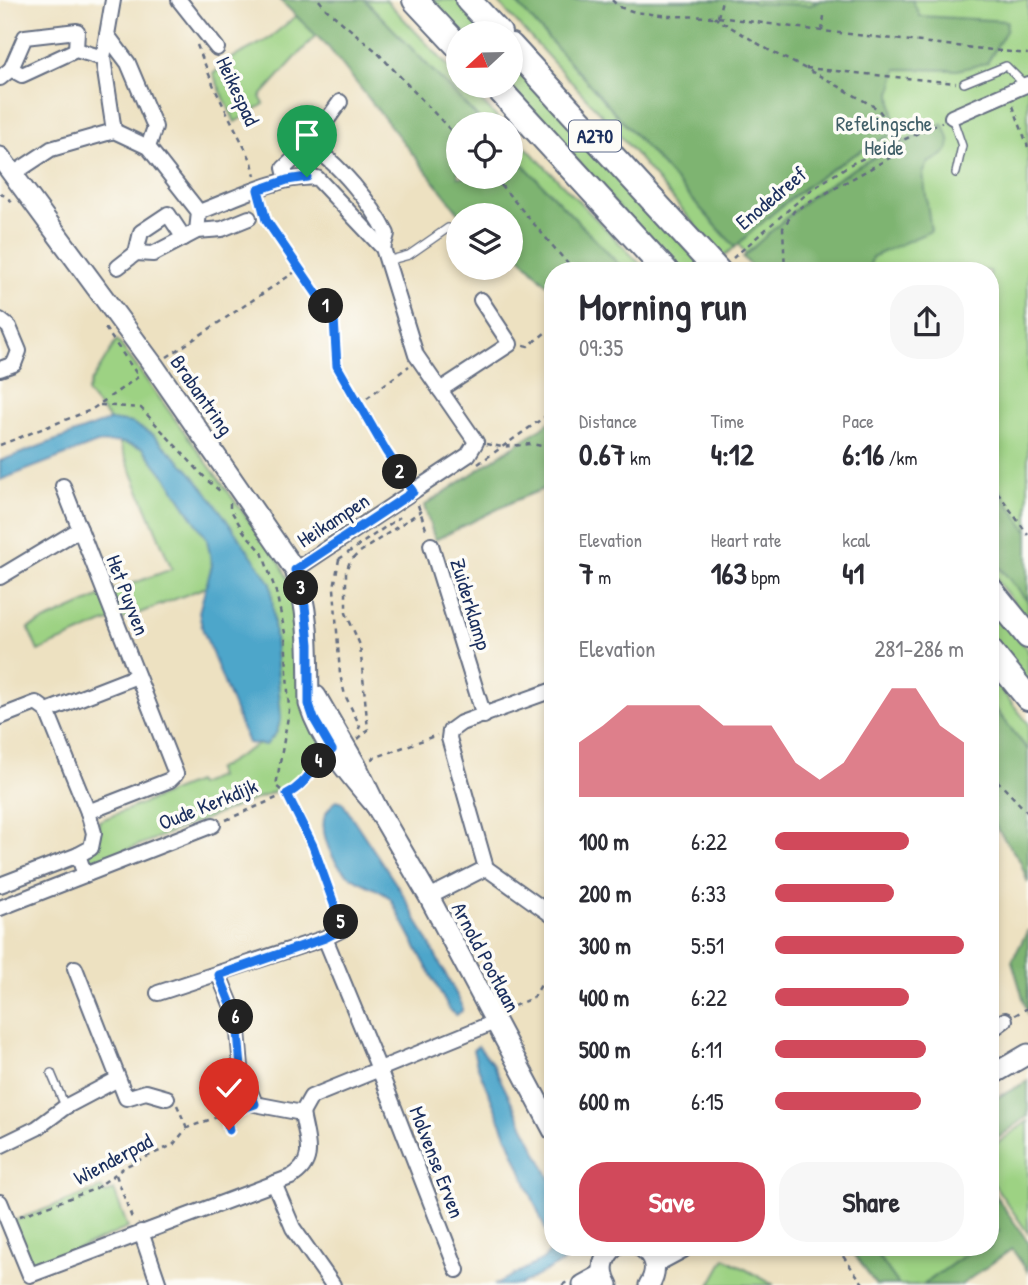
<!DOCTYPE html>
<meta charset="utf-8">
<style>
body{margin:0;font-family:"Patrick Hand",sans-serif;background:#f7f7f7;color:#2b2b33;height:100vh;display:flex;flex-direction:column;font-size:26px;white-space:nowrap}
*{box-sizing:border-box;margin:0}
p{font-size:23px;color:#7c7c81}
.icon{flex:none;width:38px;height:38px;fill:none;stroke:currentColor;stroke-width:2;stroke-linecap:round;stroke-linejoin:round}
.map{position:relative;flex:1;overflow:hidden}
.panel{position:absolute;left:544px;top:262px;width:455px;height:994px;display:flex;flex-direction:column;background:#fff;border-radius:28px;box-shadow:0 4px 10px #0003}
.panel>*{flex:none}
.needle{width:46px;rotate:248deg}
.buttons{position:absolute;left:446px;top:21px;display:grid;gap:14px}
.buttons a{display:grid;place-items:center;width:77px;height:77px;border-radius:50%;background:#fff;box-shadow:0 4px 10px #0003;font-size:35px}
.pin{position:absolute;display:grid;place-items:center;width:60px;height:60px;color:#fff;margin:-72px -30px;border-radius:50% 50% 50% 0;rotate:-45deg;box-shadow:0 0 7px #0007}
.pin .icon{rotate:45deg}
.km{position:absolute;width:35px;height:35px;margin:-18px;border-radius:50%;background:#222;color:#fff;font-size:19px;line-height:35px;text-align:center}
.round{display:grid;place-items:center;flex:none;width:74px;height:74px;border-radius:28px;background:#f7f7f7}
.overview{display:flex;align-items:center;justify-content:space-between;height:119px;padding:0 35px}
h1{font-size:38px;font-weight:700;line-height:52px}
.metrics{display:grid;grid-template-columns:repeat(3,1fr);gap:10px;height:119px;padding:7px 35px}
.metrics div{display:grid;align-content:center}
.metrics b{font-size:30px;font-weight:700}
.metrics small{font-size:19px;font-weight:400}
.metrics p{font-size:19px}
.chart{height:196px;padding:14px 35px}
.chart p{display:flex;justify-content:space-between}
.chart svg{width:100%;height:126px;margin-top:7px;fill:#d1495b;opacity:.7}
.action{display:flex;gap:14px;margin-top:auto;padding:14px 35px}
.action a{flex:1;height:80px;border-radius:28px;background:#d1495b;color:#fff;font-size:28px;font-weight:700;line-height:80px;text-align:center}
.action a+a{background:#f7f7f7;color:#2b2b33}
ul{padding:0 35px;list-style:none;font-size:23px}
li{display:grid;grid-template-columns:112px 84px 1fr;align-items:center;height:52px}
li i{height:18px;border-radius:9px;background:#d1495b}
.map>svg:first-child{display:block}
.green{fill:#9dd283;stroke:#5c8070;stroke-width:2}
.forest{fill:#7eb471;stroke:#4c7268;stroke-width:2}
.water{fill:#4da6ca;stroke:#346a94;stroke-width:2}
.lines{fill:none;stroke-linecap:round;stroke-linejoin:round}
.lane-casing{stroke:#646d81;stroke-width:10}
.street-casing{stroke:#646d81;stroke-width:18}
.secondary-casing{stroke:#646d81;stroke-width:23}
.highway-casing{stroke:#646d81;stroke-width:28}
.path{stroke:#646d81;stroke-width:2.5;stroke-dasharray:5 5;stroke-linecap:butt}
.lane{stroke:#fff;stroke-width:7}
.street{stroke:#fff;stroke-width:14}
.secondary{stroke:#fff;stroke-width:19}
.highway{stroke:#fff;stroke-width:24}
.route-casing{stroke:#fff;stroke-width:14}
.route{stroke:#1a73e8;stroke-width:9}
.labels{text-anchor:middle;dominant-baseline:central;stroke-width:7;stroke-linejoin:round;paint-order:stroke}
.shield{fill:#fdfcf7;stroke:#5f6c8c;stroke-width:2}
.shield-label{font-size:19px;font-weight:bold;fill:#1b2f5e}
.street-label{font-size:21px;fill:#1b2f5e;stroke:#fdfcf7}
.park-label{font-size:21px;fill:#426069;stroke:#fdfcf7}
</style>
<div class="map">
<svg width="1028" height="1285" viewBox="0 0 1028 1285">
<rect width="100%" height="100%" fill="#fdfcf7"/>
<filter id="ink" filterUnits="userSpaceOnUse"><feTurbulence type="fractalNoise" baseFrequency=".0143" numOctaves="2"/><feDisplacementMap in="SourceGraphic" scale="14" xChannelSelector="R" yChannelSelector="G"/><feConvolveMatrix kernelMatrix="1 2 1 2 8 2 1 2 1" color-interpolation-filters="sRGB"/></filter>
<filter id="wash" filterUnits="userSpaceOnUse"><feTurbulence type="fractalNoise" baseFrequency=".00686" numOctaves="4" result="noise"/><feDisplacementMap in="SourceGraphic" scale="28" xChannelSelector="R" yChannelSelector="G"/><feGaussianBlur stdDeviation="1.57" result="paint"/><feColorMatrix in="noise" values="0 0 0 0 0 0 0 0 0 0 0 0 0 0 0 0 0 1.4 0 .05"/><feComposite in="paint" operator="in"/></filter>
<g filter="url(#wash)">
<rect width="100%" height="100%" fill="#ede1c1"/>
<g class="green">
<path d="M365,0h21l72,77v9h9l36,38h-19z"/>
<path d="M424,0h34l31,33h-31z"/>
<path d="M496,0h18l221,247 -13,10 -111,-132z"/>
<path d="M521,0h507v620l-37,-46v-17l12,16 -13,-18v-284h-230l-74,-91z"/>
<path d="M296,16l20,19 -56,62 4,7 -29,18 -22,-48 17,-15 37,-19z"/>
<path d="M511,56l196,215h-32l-164,-185z"/>
<path d="M511,132l136,139h-22l-114,-119z"/>
<path d="M117,340l164,224 13,29 33,156 -18,21 -23,17 -200,79 -4,-12 16,-8 1,-25 97,-39 2,3 20,-8 -2,-7 41,-25h9l-59,-253 -54,-57 -21,-12 -22,-3 -23,-27 4,-11z"/>
<path d="M119,442l24,6 25,32 39,59 5,26 -6,22 -79,31 -21,4 -68,29 -10,-23 87,-38 57,-21z"/>
<path d="M990,603l38,47v40l-37,-47z"/>
<path d="M990,676l38,47v27l-37,-47z"/>
<path d="M1028,1121v112l-37,-53v-32z"/>
<path d="M102,1188l3,6 9,-4 14,38 -86,36 -6,1 -5,-3 -18,-41z"/>
<path d="M873,1248h102l-52,37h-24z"/>
<path d="M725,1258l49,27h-64z"/>
</g>
<g class="forest">
<path d="M280,0h85l119,124h-26v53h53v-25l114,119h-72v20l-42,-44v-32l-51,-1 -132,-167z"/>
<path d="M514,0h235l5,3 57,2 10,-5h91l8,16 87,5 -1,10 -19,32 -29,7 -61,-1 -6,24 4,40c-65,32 -107,65 -160,114z"/>
<path d="M943,124c12,23 8,29 -15,39l-5,11 8,57 -59,26 -3,14h-114l-12,-14c23,-21 45,-42 69,-61 41,-30 86,-52 131,-72z"/>
<path d="M553,420v65l-39,16 -79,39 -11,-34z"/>
<path d="M990,476l38,56v70l-37,-45z"/>
<path d="M990,703l38,47v133l-8,-22 -29,-41z"/>
<path d="M1028,930v85l-16,-54z"/>
<path d="M1028,1081v35l-37,27v-42z"/>
<path d="M991,1189l37,53v30l-16,-23 -51,36h-38l52,-37h15l1,-11 8,-6 -8,-12z"/>
<path d="M850,1248h23l26,37h-23z"/>
</g>
<g class="water">
<path d="M110,420l22,3 21,12 34,33 20,24 64,91 10,135 -4,14 -11,13 -18,-2 -46,-115 -3,-16 13,-47 -5,-26 -39,-59 -25,-32 -24,-6 -22,1 -97,37v-19z"/>
<path d="M336,800l6,2 62,94 58,109v6l-6,4 -7,-6 -59,-111c-13,-11 -31,-14 -44,-25 -14,-11 -25,-37 -22,-55 1,-6 8,-13 12,-18z"/>
<path d="M478,1046l14,17 61,121v64h18l-4,10 -5,5 -43,22h-25l49,-25 8,-10 -1,-10 -73,-175 -4,-15z"/>
</g>
</g>
<g filter="url(#ink)">
<g class="lines">
<g class="lane-casing">
<g id="lane">
<path d="M964,83l42,-17 19,19"/>
<path d="M952,117l10,29 -6,27"/>
<path d="M387,261l22,-6 39,-27 10,13"/>
<path d="M386,451l27,40"/>
<path d="M51,1073l14,33"/>
<path d="M229,1130l-3,-16 29,-10"/>
</g>
</g>
<g class="street-casing">
<g id="street">
<path d="M113,0l-10,58 11,73"/>
<path d="M179,0l38,48"/>
<path d="M107,35l21,28 27,64 -7,20"/>
<path d="M11,69l14,-32 52,-6 -1,19"/>
<path d="M0,78l11,-9 11,6 54,-25 27,8"/>
<path d="M952,117l76,-33"/>
<path d="M309,145c28,16 64,60 78,89l-4,14"/>
<path d="M13,174l38,-25 63,-18 34,16 51,65c33,-12 83,-38 118,-34l66,70 33,107 60,87 -8,13 -173,115"/>
<path d="M287,180l-3,-12 25,-23 31,-43"/>
<path d="M197,231l25,-2 27,-11"/>
<path d="M136,253l5,-21 27,-18 16,24"/>
<path d="M118,267l18,-14 17,1 44,-23 2,-19"/>
<path d="M0,320l9,7 10,24 -5,13 -14,5"/>
<path d="M440,390l70,-46 -29,-44"/>
<path d="M63,486l113,288 -6,6 -82,32 6,21 -3,15 -13,7"/>
<path d="M431,545l53,171"/>
<path d="M0,577l80,-48"/>
<path d="M47,711l41,101"/>
<path d="M0,717l36,-14 11,8 90,-35"/>
<path d="M486,868l67,48"/>
<path d="M0,885l78,-30 7,20"/>
<path d="M429,897l57,-29 -37,-130 1,-7 11,-8 92,-33"/>
<path d="M0,908l213,-83"/>
<path d="M343,929l-18,9 54,131 78,201"/>
<path d="M75,968l51,130 20,-6 21,6"/>
<path d="M219,975l18,44 4,49 14,36 47,9 9,-16 184,-75"/>
<path d="M158,993l167,-55"/>
<path d="M990,1031l15,-11"/>
<path d="M0,1146l37,-18 28,-21 53,-28"/>
<path d="M274,1183l19,45 40,57"/>
<path d="M0,1202l30,73 261,-98c27,-16 15,-38 11,-64"/>
<path d="M141,1232l18,53"/>
</g>
</g>
<g class="secondary-casing">
<g id="secondary">
<path d="M0,157l154,209 141,204c16,44 13,88 14,134 13,40 41,71 67,102"/>
<path d="M316,696l40,69 20,41 53,91 124,233"/>
<path d="M990,1076l38,-22"/>
<path d="M643,1248c13,10 15,23 6,37"/>
<path d="M654,1263l28,-15"/>
<path d="M583,1285l20,-11"/>
<path d="M608,1285c-8,-14 -6,-26 5,-37"/>
</g>
</g>
<g class="highway-casing">
<g id="highway">
<path d="M415,0l43,46"/>
<path d="M468,0l31,33"/>
<path d="M511,46l207,225"/>
<path d="M496,86l170,185"/>
<path d="M990,589l38,47"/>
<path d="M990,651l38,47"/>
</g>
</g>
<g class="path">
<path d="M319,0l7,9 50,42 82,87"/>
<path d="M612,0l7,7 16,5 34,4 49,1 104,14 206,23"/>
<path d="M714,17l58,35 54,27 52,30 23,31 1,11 -108,60 -11,17 2,43"/>
<path d="M718,17l4,-17"/>
<path d="M822,31l2,-15"/>
<path d="M197,45l18,44 37,73 3,14"/>
<path d="M806,68l150,15"/>
<path d="M1013,106l15,41"/>
<path d="M494,177l80,94"/>
<path d="M0,193l13,9"/>
<path d="M261,199l5,22 68,98 3,47 44,77"/>
<path d="M733,258l78,-68 38,-25 93,-43"/>
<path d="M105,328l34,49"/>
<path d="M524,345l4,1 25,-19"/>
<path d="M167,357l134,-89"/>
<path d="M359,404l50,-38"/>
<path d="M100,405l41,3 67,73 12,10"/>
<path d="M486,444l16,3 29,-3 22,4"/>
<path d="M0,445l91,-35 50,-35"/>
<path d="M478,464l75,-53"/>
<path d="M990,486l9,8 29,41"/>
<path d="M230,503v6l14,23 18,20 14,40 9,41 4,78 -13,75c29,21 50,95 63,130"/>
<path d="M418,505l9,27"/>
<path d="M339,559l-5,29 6,87 5,20 15,31 -3,7"/>
<path d="M339,559l61,-42"/>
<path d="M358,739l10,-9 -8,-85 -14,-32v-41l4,-11 10,-9 61,-41"/>
<path d="M371,759l66,-24"/>
<path d="M990,773l38,40"/>
<path d="M226,820l71,-31 10,-9 14,-21"/>
<path d="M505,1010l29,-13 19,-33"/>
<path d="M1015,1015l13,-7"/>
<path d="M177,1105l10,23"/>
<path d="M116,1175l17,46"/>
<path d="M20,1216l75,-27 31,-23 47,-21 14,-17 30,-11"/>
<path d="M837,1248l27,37"/>
<path d="M696,1254l11,-6"/>
<path d="M562,1285l7,-4"/>
</g>
<use href="#lane" class="lane"/>
<use href="#street" class="street"/>
<use href="#secondary" class="secondary"/>
<use href="#highway" class="highway"/>
</g>
</g>
<g class="lines" filter="url(#ink)">
<g class="route-casing">
<path id="route" d="M229,1130l-3,-16 29,-10 -14,-36 -4,-49 -18,-44 106,-37 18,-9 -30,-83 -26,-52c21,-10 27,-31 45,-44l-18,-31 -5,-15v-60l-4,-38 -10,-36 118,-78 -27,-41 -49,-85 -3,-47 -68,-99 -8,-30 29,-10 20,-3"/>
</g>
<use href="#route" class="route"/>
</g>
<g class="labels">
<rect class="shield" x="569" y="120.5" width="52" height="31" rx="5"/>
<g class="shield-label">
<text x="595" y="136">A270</text>
</g>
<g class="street-label">
<text transform="translate(238 91) rotate(65)">Heikespad</text>
<text transform="translate(771 198) rotate(-40)">Enodedreef</text>
<text transform="translate(202 395) rotate(55)">Brabantring</text>
<text transform="translate(333 520) rotate(-33)">Heikampen</text>
<text transform="translate(128 595) rotate(69)">Het Puyven</text>
<text transform="translate(471 604) rotate(73)">Zuiderklamp</text>
<text transform="translate(208 804) rotate(-22)">Oude Kerkdijk</text>
<text transform="translate(486 957) rotate(62)">Arnold Pootlaan</text>
<text transform="translate(113 1159) rotate(-28)">Wienderpad</text>
<text transform="translate(437 1162) rotate(69)">Molvense Erven</text>
</g>
<g class="park-label">
<text x="884" y="123">Refelingsche<tspan x="884" dy="24">Heide</tspan></text>
</g>
</g>
</svg>
<div class="buttons">
<a><svg class="needle" viewBox="-14 -14 28 28"><path d="M0-13l5 13h-10z" fill="#e53935"/><path d="M0 13l5-13h-10z" fill="#7c7c81"/></svg></a>
<a><svg class="icon" aria-label="locate" viewBox="0 0 24 24"><circle cx="12" cy="12" r="6"/><path d="M12 2v4M12 18v4M2 12h4M18 12h4"/></svg></a>
<a><svg class="icon" aria-label="layers" viewBox="0 0 24 24"><path d="M12 4l9 5-9 5-9-5zM3 14l9 5 9-5"/></svg></a>
</div>
<div class="pin" style="left:307px;top:177px;background:#1e9e55"><svg class="icon" aria-label="arrive" viewBox="0 0 24 24"><path d="M6 21V4h12l-3 4 3 4H6"/></svg></div>
<div class="pin" style="left:229px;top:1130px;background:#d93025"><svg class="icon" aria-label="check" viewBox="0 0 24 24"><path d="M5 12l5 5 9-10"/></svg></div>
<b class="km" style="left:326px;top:306px">1</b>
<b class="km" style="left:400px;top:472px">2</b>
<b class="km" style="left:301px;top:588px">3</b>
<b class="km" style="left:319px;top:761px">4</b>
<b class="km" style="left:341px;top:922px">5</b>
<b class="km" style="left:236px;top:1017px">6</b>
<section class="panel">
<div class="overview"><div><h1>Morning run</h1><p>09:35</p></div><a class="round"><svg class="icon" aria-label="share" viewBox="0 0 24 24"><path d="M12 15V3M7 8l5-5 5 5M5 13v7h14v-7"/></svg></a></div>
<div class="metrics">
<div><p>Distance</p><b>0.67<small> km</small></b></div>
<div><p>Time</p><b>4:12</b></div>
<div><p>Pace</p><b>6:16<small> /km</small></b></div>
</div>
<div class="metrics">
<div><p>Elevation</p><b>7<small> m</small></b></div>
<div><p>Heart rate</p><b>163<small> bpm</small></b></div>
<div><p>kcal</p><b>41</b></div>
</div>
<div class="chart"><p><span>Elevation</span>281–286 m</p>
<svg viewBox="0 0 160 44" preserveAspectRatio="none"><path d="M0 44V25L10 19L20 12L30 12L40 12L50 12L60 19L70 19L80 19L90 32L100 38L110 32L120 19L130 6L140 6L150 19L160 25V44z"/></svg>
</div>
<ul>
<li><b>100 m</b>6:22<i style="width:71%"></i></li>
<li><b>200 m</b>6:33<i style="width:63%"></i></li>
<li><b>300 m</b>5:51<i style="width:100%"></i></li>
<li><b>400 m</b>6:22<i style="width:71%"></i></li>
<li><b>500 m</b>6:11<i style="width:80%"></i></li>
<li><b>600 m</b>6:15<i style="width:77%"></i></li>
</ul>
<div class="action"><a>Save</a><a>Share</a></div>
</section>
</div>
